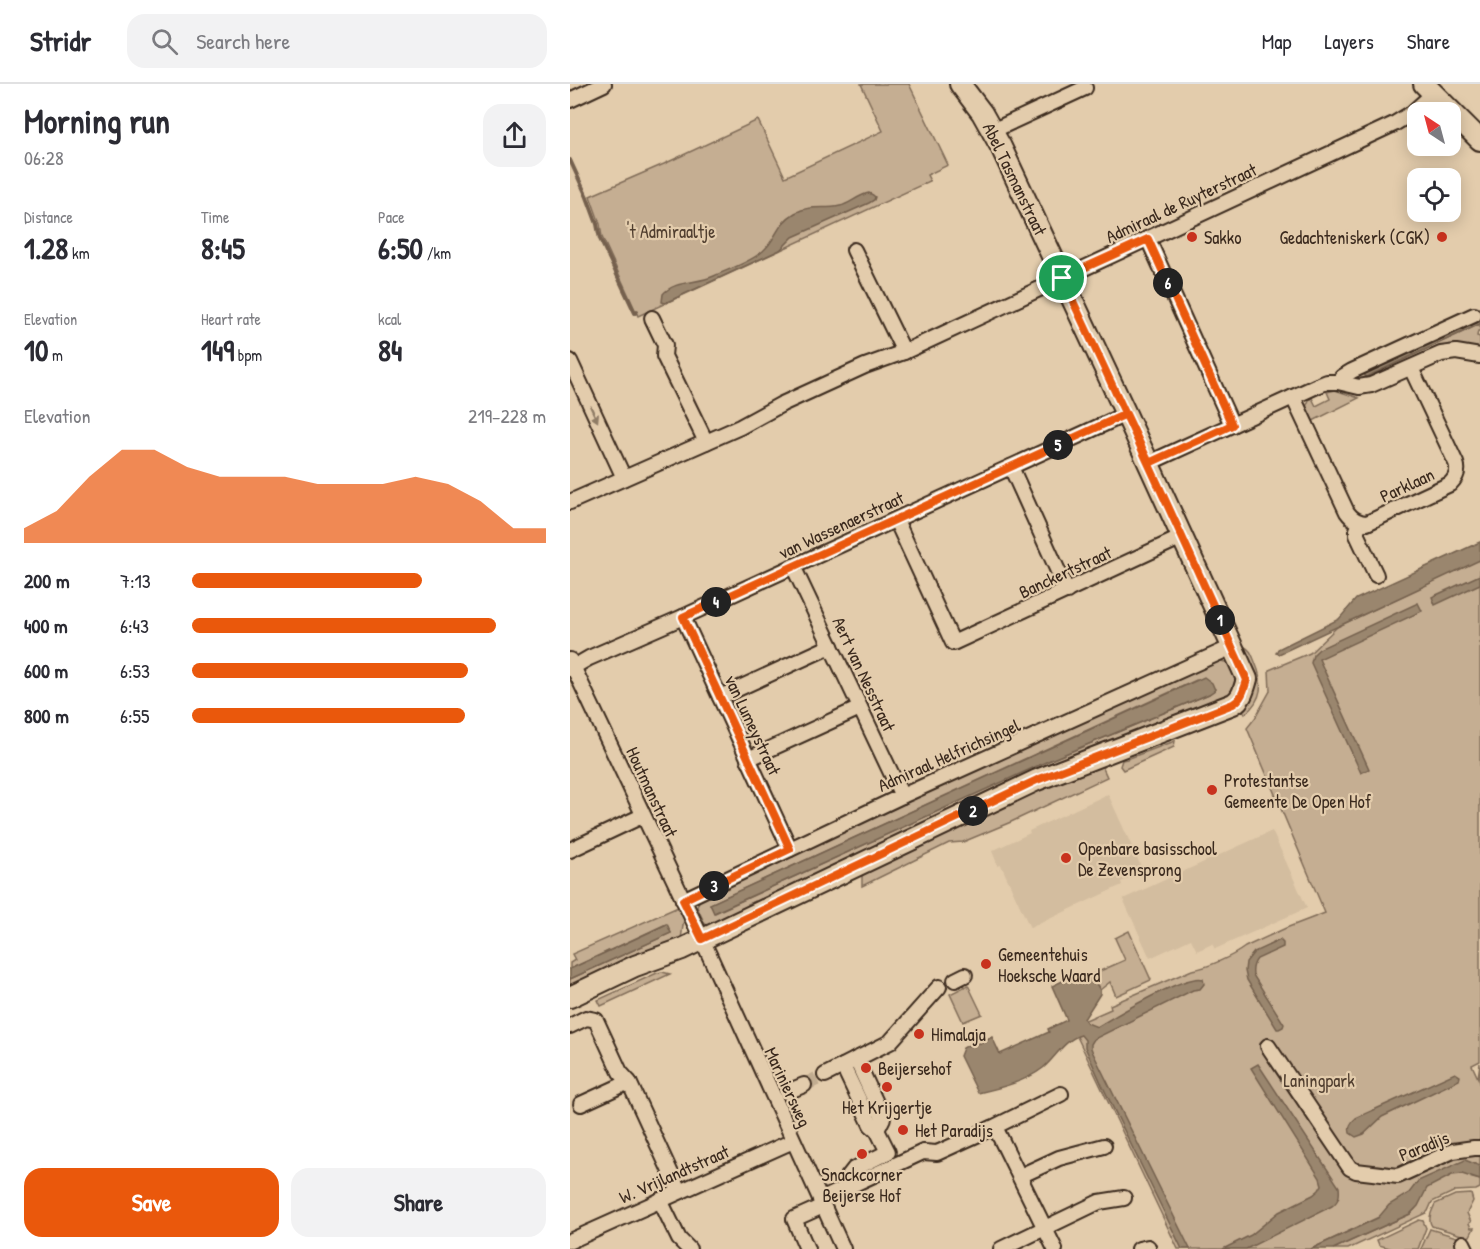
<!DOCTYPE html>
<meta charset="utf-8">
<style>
body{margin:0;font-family:"Patrick Hand",sans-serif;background:#f2f2f3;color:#2b2b33;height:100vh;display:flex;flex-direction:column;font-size:22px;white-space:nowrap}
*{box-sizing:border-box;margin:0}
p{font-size:20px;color:#7c7c81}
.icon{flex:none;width:33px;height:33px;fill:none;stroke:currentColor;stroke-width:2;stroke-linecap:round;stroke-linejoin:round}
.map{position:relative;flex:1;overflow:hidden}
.sheet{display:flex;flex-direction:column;background:#fff;width:570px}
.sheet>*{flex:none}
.needle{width:39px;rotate:324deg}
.controls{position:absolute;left:837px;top:18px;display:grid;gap:12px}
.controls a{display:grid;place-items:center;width:54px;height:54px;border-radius:12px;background:#fff;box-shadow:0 3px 15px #0003;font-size:30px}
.pin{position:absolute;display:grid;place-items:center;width:51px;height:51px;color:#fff;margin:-26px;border:3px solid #fff;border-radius:50%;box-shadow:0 2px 6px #0007}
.km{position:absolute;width:30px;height:30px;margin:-15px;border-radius:50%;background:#222;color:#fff;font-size:16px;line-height:30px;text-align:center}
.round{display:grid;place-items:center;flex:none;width:63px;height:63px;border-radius:18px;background:#f2f2f3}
.overview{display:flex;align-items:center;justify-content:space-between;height:102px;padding:0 24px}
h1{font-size:33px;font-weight:800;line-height:45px}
.stats{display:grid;grid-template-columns:repeat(3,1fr);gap:9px;height:102px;padding:6px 24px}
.stats div{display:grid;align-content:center}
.stats b{font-size:30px;font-weight:800}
.stats small{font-size:16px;font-weight:400}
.stats p{font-size:16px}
.chart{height:168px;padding:12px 24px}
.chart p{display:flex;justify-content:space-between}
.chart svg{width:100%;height:108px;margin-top:6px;fill:#ea580c;opacity:.7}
.primary-button{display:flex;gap:12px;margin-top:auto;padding:12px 24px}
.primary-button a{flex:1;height:69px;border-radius:18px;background:#ea580c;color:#fff;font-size:24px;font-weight:800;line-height:69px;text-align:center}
.primary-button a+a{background:#f2f2f3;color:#2b2b33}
ul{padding:0 24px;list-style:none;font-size:20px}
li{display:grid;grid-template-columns:96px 72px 1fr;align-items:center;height:45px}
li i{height:15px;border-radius:8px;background:#ea580c}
header{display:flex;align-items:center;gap:36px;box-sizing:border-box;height:84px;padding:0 30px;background:#fff;border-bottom:2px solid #e1e1e2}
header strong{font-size:28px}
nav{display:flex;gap:33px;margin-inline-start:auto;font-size:21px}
.search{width:420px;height:54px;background:#f2f2f3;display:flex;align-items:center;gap:15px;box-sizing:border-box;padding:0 21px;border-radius:18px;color:#7c7c81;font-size:22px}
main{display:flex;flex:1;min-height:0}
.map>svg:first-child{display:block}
.built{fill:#d3bd9f}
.green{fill:#c5ae92;stroke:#806c58;stroke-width:1.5;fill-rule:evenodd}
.water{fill:#9a866e;stroke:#74614e;stroke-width:1.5}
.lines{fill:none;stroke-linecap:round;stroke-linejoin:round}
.stream{stroke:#74614e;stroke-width:4}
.street-tunnel{stroke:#c1ac90;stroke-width:14;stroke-dasharray:14 7;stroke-linecap:butt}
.street-casing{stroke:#3b2a1e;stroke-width:18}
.secondary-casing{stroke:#3b2a1e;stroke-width:24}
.street{stroke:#e3ccac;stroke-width:14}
.secondary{stroke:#e3ccac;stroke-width:20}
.oneway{fill:#8f7b65}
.route-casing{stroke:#fff;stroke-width:12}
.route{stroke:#ea580c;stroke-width:8}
.poi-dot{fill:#c8321e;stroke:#e3ccac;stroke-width:2}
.labels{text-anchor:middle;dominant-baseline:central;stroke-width:4.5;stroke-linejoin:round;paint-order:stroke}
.street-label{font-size:18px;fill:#3b2a1e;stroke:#e3ccac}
.park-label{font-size:18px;fill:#503e2f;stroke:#e3ccac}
.poi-label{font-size:18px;fill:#3b2a1e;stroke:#e3ccac;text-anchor:start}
</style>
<header>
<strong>Stridr</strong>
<div class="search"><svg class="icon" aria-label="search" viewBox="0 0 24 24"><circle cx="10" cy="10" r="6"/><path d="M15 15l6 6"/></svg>Search here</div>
<nav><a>Map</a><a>Layers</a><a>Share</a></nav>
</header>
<main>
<section class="sheet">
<div class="overview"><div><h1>Morning run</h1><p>06:28</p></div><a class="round"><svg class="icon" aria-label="share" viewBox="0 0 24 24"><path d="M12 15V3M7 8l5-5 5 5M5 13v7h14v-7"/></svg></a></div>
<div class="stats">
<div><p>Distance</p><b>1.28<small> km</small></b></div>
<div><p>Time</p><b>8:45</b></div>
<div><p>Pace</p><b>6:50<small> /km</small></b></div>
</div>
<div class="stats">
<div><p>Elevation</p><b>10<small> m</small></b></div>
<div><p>Heart rate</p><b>149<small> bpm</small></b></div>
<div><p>kcal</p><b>84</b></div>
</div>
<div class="chart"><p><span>Elevation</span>219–228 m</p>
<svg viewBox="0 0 160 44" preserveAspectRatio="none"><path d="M0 44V38L10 31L20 17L30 6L40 6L50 13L60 17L70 17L80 17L90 20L100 20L110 20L120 17L130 20L140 27L150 38L160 38V44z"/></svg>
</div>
<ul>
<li><b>200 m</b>7:13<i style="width:65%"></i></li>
<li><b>400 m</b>6:43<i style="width:86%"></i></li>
<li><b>600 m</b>6:53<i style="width:78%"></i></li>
<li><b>800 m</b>6:55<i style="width:77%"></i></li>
</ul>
<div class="primary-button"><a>Save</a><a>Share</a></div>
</section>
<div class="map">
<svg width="910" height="1165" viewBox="0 0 910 1165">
<rect width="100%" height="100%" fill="#e3ccac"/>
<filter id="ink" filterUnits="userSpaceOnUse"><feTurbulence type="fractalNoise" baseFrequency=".0167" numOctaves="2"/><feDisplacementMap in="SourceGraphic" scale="12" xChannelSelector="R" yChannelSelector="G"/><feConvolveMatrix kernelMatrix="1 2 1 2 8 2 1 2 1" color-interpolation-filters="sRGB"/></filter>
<g filter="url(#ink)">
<g class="built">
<path d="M538,710l35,77 -22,11 1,3 -92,43 -29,-63 -3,1 -6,-15 38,-18 -1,-2z"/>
<path d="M702,747l35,77 -92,41 -3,-5 -15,7 -6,-12 -41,19 -27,-59z"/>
</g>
<g class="green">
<path d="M291,0h48l39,81 -21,10 3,6 -292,135 -36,-79 -2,-13 -10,-28 74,-32 94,-44 27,57 98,-46z"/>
<path d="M910,240v7h-2l-1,5 3,1v12l-111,31 -11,1 -10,-4 13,-6 1,3h2l2,3z"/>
<path d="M765,306l24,8 -46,23 -7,-14 3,-7 3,-2 4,8 14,-7 -3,-7z"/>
<path d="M910,475v502l-8,4 6,13 2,-15v110l-8,5 8,2v8l-4,2 -21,1 -23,11 -4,9 -2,2 -78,36h-15l77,-35 5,-5 6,-10 -40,17 -70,33h-133l-106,-223 39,-17 -1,-4 82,-35c15,-2 41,-14 53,-23l41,-19 39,-15 -78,-185 8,-10 15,-27 -1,-21 41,-17 27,-26z"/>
<path d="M675,563c6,3 7,8 10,15 9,21 8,37 -10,52l-3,-6 -2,-59z"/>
<path d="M647,575l7,3 4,-2c8,16 10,20 1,37l-473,207 -1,-3 -7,3 1,3 -40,19 -4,-2 -8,-17 3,-9zM626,596l19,9 -6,5 -161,67 -333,152 -5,-9z"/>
<path d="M605,657l-1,6 -51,23 -3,-4 2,-6 5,-1z"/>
<path d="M532,682l5,11 -96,45 -48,20 -14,1 -87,43v-10l2,-6 174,-82z"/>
<path d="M108,823l6,12 -3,20 -111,51v-11l101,-46 -5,-9 -96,45v-6l5,-3 -3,-6z"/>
<path d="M559,847l22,49 -35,16 -6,-14 -10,8 -9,-15 34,-15 -10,-22z"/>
<path d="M92,888l8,2 -69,32 -3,-6 59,-27z"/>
<path d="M398,901l14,29 -19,8 -13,-28z"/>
<path d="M901,1110l2,7 -6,12 4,9 -2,1 2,5h3l-4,8 -2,1 -36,-11c-5,-7 0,-15 3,-22l20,-9z"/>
<path d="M849,1136l4,1 3,7 -8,21h-25l-14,-4 -2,-5z"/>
<path d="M860,1145l30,9v11h-39z"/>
</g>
<g class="water">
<path d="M299,109l4,2 2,2 -1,3 -5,3 -76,34 -13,13 -115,53 -3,-1 1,-8c12,-14 34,-10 51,-18 15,-7 37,-14 49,-25 14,-12 13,-27 32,-38 16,-9 29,-3 45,-7 10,-2 18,-11 29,-13z"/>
<path d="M910,235v5l-114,53 -2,-3z"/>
<path d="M910,458v18l-201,94 -3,-1 2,-4 61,-30 17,-20z"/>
<path d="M910,491v9l-45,21 -3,-8z"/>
<path d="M848,519l4,8 -103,48 50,110 -8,4 -50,-110 2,-8 6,-6z"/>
<path d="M634,593l8,6 3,7 -6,4 -161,67 -334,152 -4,-9z"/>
<path d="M97,840l4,9 -101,46v-10z"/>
<path d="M710,856l3,3v4l-26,12c-4,5 -5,9 -4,16l31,49 -1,3 -4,2h-2l-30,-49 -2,-9 1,-9 8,-10z"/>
<path d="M507,890l2,6 12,-5 9,15v4l-16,25 3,4 10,4c18,-11 88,-53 106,-48l1,5 -4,5 -7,1 -99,49 -3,5v4l2,5 97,196h-8l-80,-164 -17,-38v-7l-4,-5c-17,5 -25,22 -38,33 -18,14 -43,20 -65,25l-18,-37 3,-8 11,-6c7,4 12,-2 18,-5l8,17 49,-22 -1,-3 19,-9 -15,-34z"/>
<path d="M688,980l81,123c1,8 0,14 -7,19l-86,43h-23l28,-14 28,-23 34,-17 6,-5 3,-5 -2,-7 -69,-110z"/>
<path d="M885,989l5,3 -1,4 -77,37 -18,17 -8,3 -6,-4c-2,-7 1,-11 6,-15z"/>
<path d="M895,1076l15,6v14l-18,-6 -10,1 -25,13 -9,18 -8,8 -77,35h-22l67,-31 11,-13 20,-12 9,-12z"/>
</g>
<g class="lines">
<path class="stream" d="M0,76l17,37 10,27 3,15 35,74 2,-2"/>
<path class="street-tunnel" d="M234,1001l21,-10"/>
<g class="street-casing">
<g id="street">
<path d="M0,16l34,-16"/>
<path d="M422,47l93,-43"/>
<path d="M578,155l84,186"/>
<path d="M284,166l50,102"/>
<path d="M82,234l13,27 -1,11 42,86"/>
<path d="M0,277l54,117"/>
<path d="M768,298l21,5 12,-2 70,-31 15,-2 24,4"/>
<path d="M723,313l54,115c5,7 11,11 20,11l83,-39c6,-6 9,-13 6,-21l-45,-95"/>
<path d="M579,379l168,-77 10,-4h11l4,-5 10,-6 122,-56"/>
<path d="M441,383l56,124"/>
<path d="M0,418l170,-75 42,-23 83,-38 39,-14 490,-228 18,-11 22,-20"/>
<path d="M326,436l57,123 229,-106"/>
<path d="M790,439l-3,7v5l19,40"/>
<path d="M223,482l109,230"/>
<path d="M113,533l107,232"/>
<path d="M0,576l132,279 141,310"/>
<path d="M0,585l19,-11 94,-41 443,-203"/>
<path d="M150,613l111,-51"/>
<path d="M178,675l112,-51"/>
<path d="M0,766l72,-34"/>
<path d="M113,816l219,-104 330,-149"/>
<path d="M385,896l10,-5"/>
<path d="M0,942l16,-8 10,2 24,52 9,10 50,109"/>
<path d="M698,962l82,122 6,3 42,5 55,-25 21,-3h6"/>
<path d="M286,975l27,59 -6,12"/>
<path d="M273,982l28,59 6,5 11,22 -34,17 -7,9"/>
<path d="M255,991l65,-33 49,-55"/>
<path d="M217,1008l17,-7"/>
<path d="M11,1020l48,-22"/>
<path d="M450,1092l39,-18 45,-12"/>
<path d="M90,1116l19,39 10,10"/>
<path d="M250,1116l103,-48 14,1 55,-25"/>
<path d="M0,1157l223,-100"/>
<path d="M893,1159l3,6"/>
<path d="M237,1165l-13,-30 29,-13"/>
<path d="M431,1165l98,-47 25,-4"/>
<path d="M485,1165l-57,-116 -6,-5 69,-34"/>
<path d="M569,1165l9,-2"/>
</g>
</g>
<g class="secondary-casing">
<g id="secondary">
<path d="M854,0l56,56"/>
<path d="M0,913l65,-31 47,-17 355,-169 196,-76c9,-5 11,-15 14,-25l-121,-265 -125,-267 -19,-34 -22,-29"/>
</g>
</g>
<use href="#street" class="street"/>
<use href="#secondary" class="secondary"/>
</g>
<defs><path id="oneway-solid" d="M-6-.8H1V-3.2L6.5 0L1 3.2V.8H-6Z" transform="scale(1.5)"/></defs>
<use class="oneway" href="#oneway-solid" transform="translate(24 330) rotate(65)"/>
</g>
<g class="lines" filter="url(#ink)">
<g class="route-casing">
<path id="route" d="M492,194c63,133 124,267 185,402 -3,9 -5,19 -14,24l-196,76 -335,159 -19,-39 107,-51 -107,-232 443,-203 23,49 83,-38 -84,-186 -86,39"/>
</g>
<use href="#route" class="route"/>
</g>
<g class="poi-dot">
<circle cx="622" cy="153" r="6"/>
<circle cx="872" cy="153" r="6"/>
<circle cx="642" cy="706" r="6"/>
<circle cx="496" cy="774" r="6"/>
<circle cx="416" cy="880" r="6"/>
<circle cx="349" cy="950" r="6"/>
<circle cx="296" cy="984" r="6"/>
<circle cx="317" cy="1003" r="6"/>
<circle cx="333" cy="1046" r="6"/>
<circle cx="292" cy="1070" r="6"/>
</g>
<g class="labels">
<g class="street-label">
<text transform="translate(445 95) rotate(64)">Abel Tasmanstraat</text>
<text transform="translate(611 119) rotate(-25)">Admiraal de Ruyterstraat</text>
<text transform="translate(837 401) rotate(-25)">Parklaan</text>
<text transform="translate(271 441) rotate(-25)">van Wassenaerstraat</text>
<text transform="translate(495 488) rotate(-25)">Banckertstraat</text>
<text transform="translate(294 590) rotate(65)">Aert van Nesstraat</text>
<text transform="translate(183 641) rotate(65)">van Lumeystraat</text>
<text transform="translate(379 671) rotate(-24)">Admiraal Helfrichsingel</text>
<text transform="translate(82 708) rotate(65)">Houtmanstraat</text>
<text transform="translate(218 1003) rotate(65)">Mariniersweg</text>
<text transform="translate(854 1062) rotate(-22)">Paradijs</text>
<text transform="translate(104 1090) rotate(-24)">W. Vrijlandtstraat</text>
</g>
<g class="park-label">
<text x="101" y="147">'t Admiraaltje</text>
<text x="749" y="996">Laningpark</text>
</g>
<g class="poi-label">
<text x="634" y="153">Sakko</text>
<text x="860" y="153" text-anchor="end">Gedachteniskerk (CGK)</text>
<text x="654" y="696">Protestantse<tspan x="654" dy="21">Gemeente De Open Hof</tspan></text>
<text x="508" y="764">Openbare basisschool<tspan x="508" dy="21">De Zevensprong</tspan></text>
<text x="428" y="870">Gemeentehuis<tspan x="428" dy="21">Hoeksche Waard</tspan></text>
<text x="361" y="950">Himalaja</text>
<text x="308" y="984">Beijersehof</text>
<text x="317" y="1023" text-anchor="middle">Het Krijgertje</text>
<text x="345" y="1046">Het Paradijs</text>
<text x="292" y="1090" text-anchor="middle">Snackcorner<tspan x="292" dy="21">Beijerse Hof</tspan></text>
</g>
</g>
</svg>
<div class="controls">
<a><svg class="needle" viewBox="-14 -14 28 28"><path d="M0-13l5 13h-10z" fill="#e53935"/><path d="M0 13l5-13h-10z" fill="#7c7c81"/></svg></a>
<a><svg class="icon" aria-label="locate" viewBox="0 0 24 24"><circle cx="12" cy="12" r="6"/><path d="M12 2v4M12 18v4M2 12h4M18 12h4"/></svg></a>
</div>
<div class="pin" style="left:492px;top:194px;background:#1e9e55"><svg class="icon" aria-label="arrive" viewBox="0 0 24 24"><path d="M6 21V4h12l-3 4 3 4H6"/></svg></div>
<b class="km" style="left:650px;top:536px">1</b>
<b class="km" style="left:403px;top:727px">2</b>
<b class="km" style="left:144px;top:802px">3</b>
<b class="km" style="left:146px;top:518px">4</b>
<b class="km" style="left:488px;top:361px">5</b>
<b class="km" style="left:598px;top:199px">6</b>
</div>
</main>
